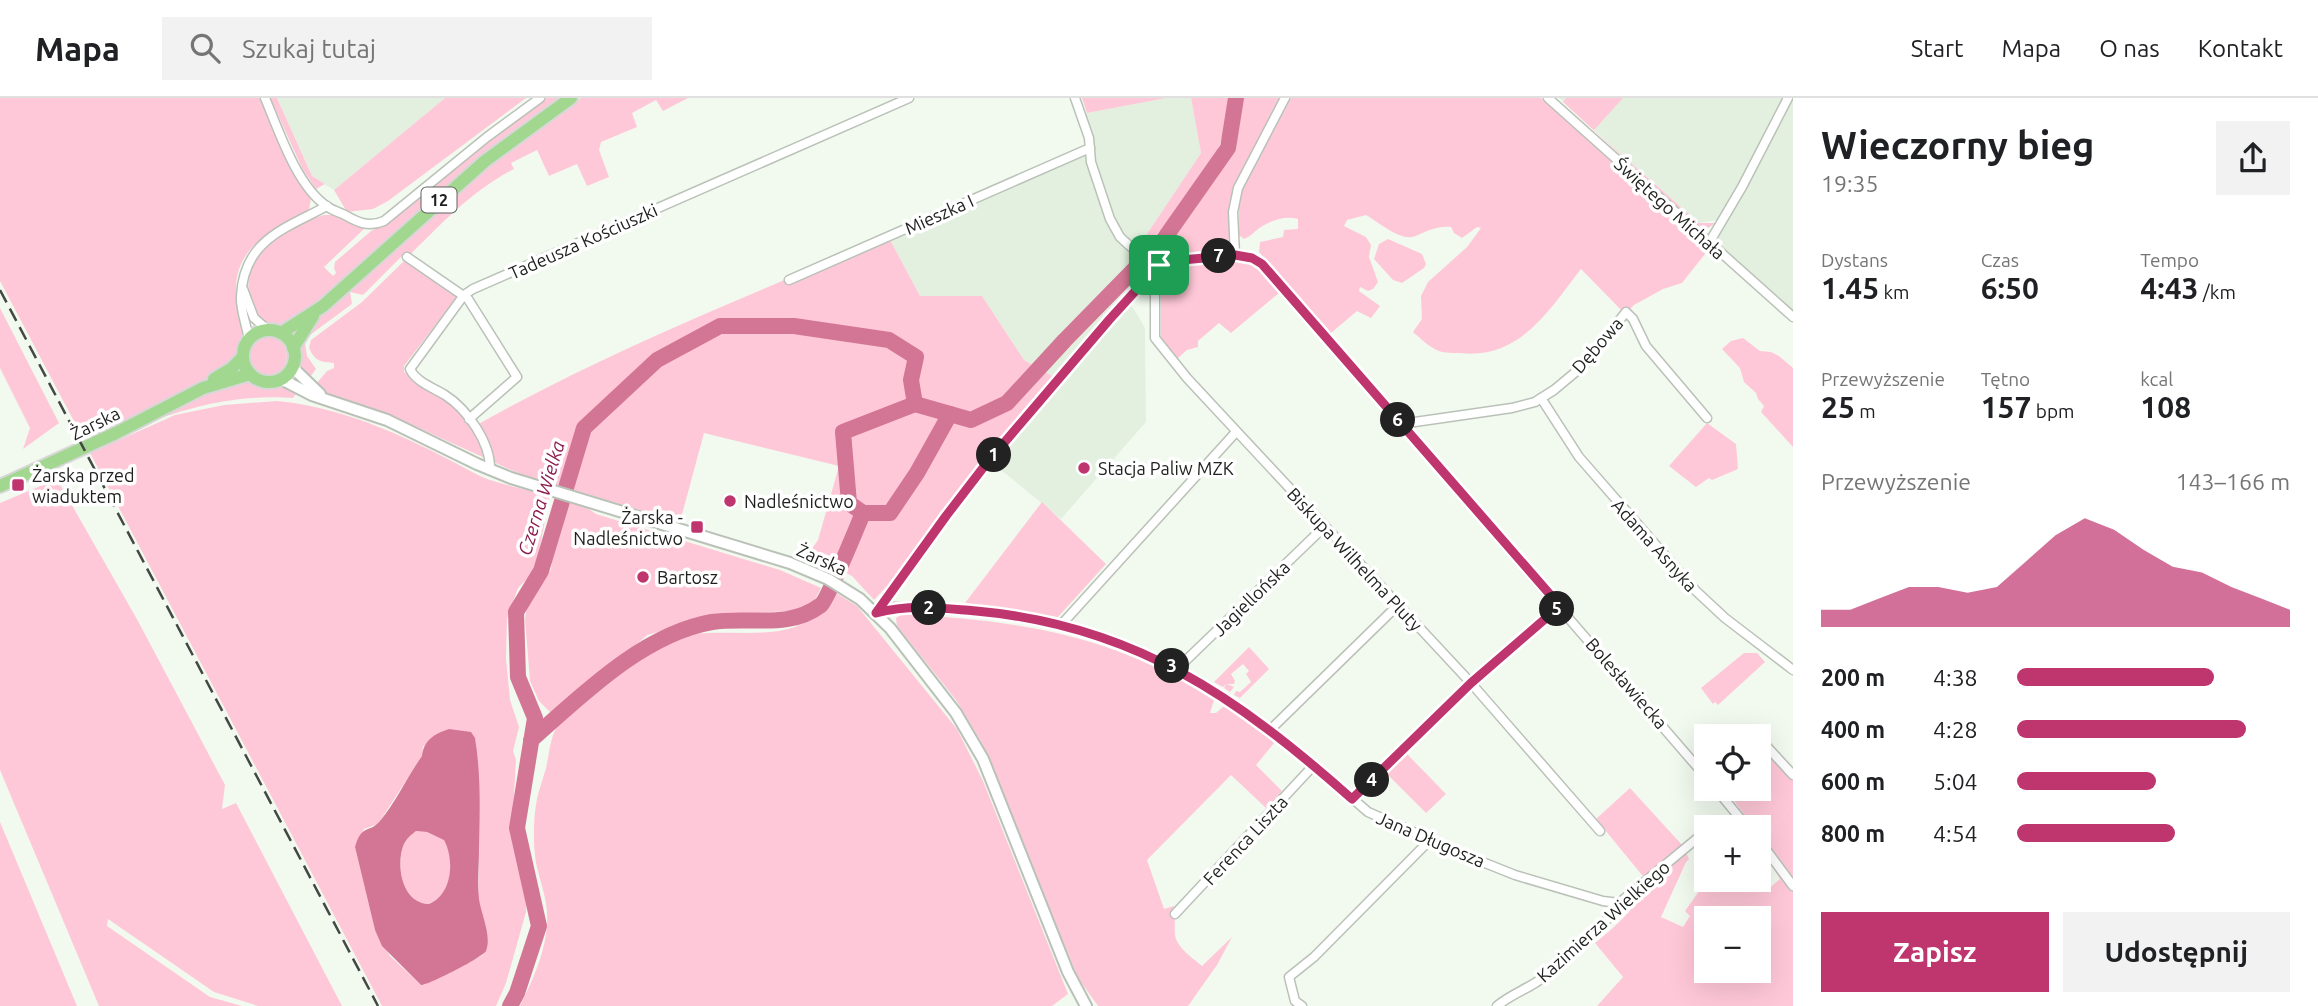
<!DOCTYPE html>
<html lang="pl">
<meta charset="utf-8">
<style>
body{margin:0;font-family:Ubuntu,sans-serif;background:#f2f2f2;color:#202124;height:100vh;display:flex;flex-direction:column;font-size:26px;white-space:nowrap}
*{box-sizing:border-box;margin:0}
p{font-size:23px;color:#757577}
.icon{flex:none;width:38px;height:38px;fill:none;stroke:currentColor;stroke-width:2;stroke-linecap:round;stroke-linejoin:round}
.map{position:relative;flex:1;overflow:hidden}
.details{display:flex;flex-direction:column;background:#fff;width:525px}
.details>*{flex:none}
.controls{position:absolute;left:1694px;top:626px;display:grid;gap:14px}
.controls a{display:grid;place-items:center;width:77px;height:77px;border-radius:0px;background:#fff;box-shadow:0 7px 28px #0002;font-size:35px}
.pin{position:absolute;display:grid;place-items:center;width:60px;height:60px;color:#fff;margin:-30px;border-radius:14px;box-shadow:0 4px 10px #0006}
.km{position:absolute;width:35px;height:35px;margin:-18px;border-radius:50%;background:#222;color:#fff;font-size:19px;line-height:35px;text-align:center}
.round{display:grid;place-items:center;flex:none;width:74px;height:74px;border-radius:0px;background:#f2f2f2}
.overview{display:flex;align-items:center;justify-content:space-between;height:119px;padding:0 28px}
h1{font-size:38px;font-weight:600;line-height:52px}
.metrics{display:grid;grid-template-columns:repeat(3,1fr);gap:10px;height:119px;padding:7px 28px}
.metrics div{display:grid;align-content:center}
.metrics b{font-size:30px;font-weight:600}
.metrics small{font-size:19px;font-weight:400}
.metrics p{font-size:19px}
.chart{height:196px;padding:14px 28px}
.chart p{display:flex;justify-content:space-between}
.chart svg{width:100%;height:126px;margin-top:7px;fill:#bf356e;opacity:.7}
.action{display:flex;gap:14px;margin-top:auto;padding:14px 28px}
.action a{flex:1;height:80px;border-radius:0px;background:#bf356e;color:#fff;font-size:28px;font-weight:600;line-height:80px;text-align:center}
.action a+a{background:#f2f2f2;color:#202124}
ul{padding:0 28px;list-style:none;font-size:23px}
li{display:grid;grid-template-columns:112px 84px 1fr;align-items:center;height:52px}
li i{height:18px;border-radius:9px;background:#bf356e}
header{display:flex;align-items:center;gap:42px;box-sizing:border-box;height:98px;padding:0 35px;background:#fff;border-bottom:2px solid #e0e0e0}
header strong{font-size:33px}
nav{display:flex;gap:38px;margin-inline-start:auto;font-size:24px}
.search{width:490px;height:63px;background:#f2f2f2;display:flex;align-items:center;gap:18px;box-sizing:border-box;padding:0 24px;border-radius:0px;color:#757577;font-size:26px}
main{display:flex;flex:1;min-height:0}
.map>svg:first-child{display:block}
.built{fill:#e3f0df}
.green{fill:#ffc8d8;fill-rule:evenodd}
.water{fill:#d37695;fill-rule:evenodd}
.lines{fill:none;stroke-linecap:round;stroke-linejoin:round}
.river{stroke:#d37695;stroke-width:16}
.minor-casing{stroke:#bac2b8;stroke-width:11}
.tertiary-casing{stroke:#bac2b8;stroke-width:14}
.primary-casing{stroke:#d6d7d6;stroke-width:16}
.minor{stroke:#fff;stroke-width:8}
.tertiary{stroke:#fff;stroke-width:10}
.primary{stroke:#a1d78f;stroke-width:12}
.rail{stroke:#444844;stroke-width:2.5;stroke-dasharray:14 7;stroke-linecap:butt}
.route-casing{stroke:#fff;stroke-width:14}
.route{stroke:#bf356e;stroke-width:9}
.poi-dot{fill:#bf356e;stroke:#fff;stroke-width:2.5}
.labels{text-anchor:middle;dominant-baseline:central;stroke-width:7;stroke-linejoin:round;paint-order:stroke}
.shield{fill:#fff;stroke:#616361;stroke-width:2}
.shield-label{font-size:16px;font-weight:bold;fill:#1d201d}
.street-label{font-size:18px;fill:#1d201d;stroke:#fff}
.poi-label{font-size:18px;fill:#1d201d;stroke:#fff;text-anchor:start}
.water-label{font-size:19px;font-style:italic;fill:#8c1d4e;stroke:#fff}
</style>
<header>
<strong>Mapa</strong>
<div class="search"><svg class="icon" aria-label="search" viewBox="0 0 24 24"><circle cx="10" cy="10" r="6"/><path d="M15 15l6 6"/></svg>Szukaj tutaj</div>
<nav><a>Start</a><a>Mapa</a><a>O nas</a><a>Kontakt</a></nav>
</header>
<main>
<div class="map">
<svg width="1793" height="908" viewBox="0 0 1793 908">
<rect width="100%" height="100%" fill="#f2faf0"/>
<g class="built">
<path d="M277,0h168l-111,92 -22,-14z"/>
<path d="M1166,0h25l10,55 -61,92 -11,12 23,15 -21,32 14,24 1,94 -85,97 -71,-58 68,-81 -34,-20 -42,-64h-62l-32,-60 201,-87 -8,-35z"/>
<path d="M1559,0h234v219l-84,-74 14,-24 -24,4z"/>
</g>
<g class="green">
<path d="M0,0h261l37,81 13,20 -2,10 -3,3c-45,23 -81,43 -67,101 3,14 8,28 -1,41 -17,27 -121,71 -153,88l-85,-161z"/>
<path d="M270,0h7l35,78 13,8 -9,5 -13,-19z"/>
<path d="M445,0h81l-138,103 -15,8 -26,3 -13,-22z"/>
<path d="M545,0h18l-87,63 -164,148 -27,19c-38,0 -46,-49 -26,-74 14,-19 44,-33 65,-39h10l30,14 -40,38 9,9 3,-3 -2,-5 1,-6 36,-31 12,-6z"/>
<path d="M581,0h107l-25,13 -7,-11 -24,13 5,14 -36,15 -2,8 10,27 -22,9 -10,-22 -28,12 -12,-26 -26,13 3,6c-41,21 -72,54 -104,86h-7l-40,40 -13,-3 2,12 -42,31 -5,8 2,13 9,13 -8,11 -10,-13 -1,-18 5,-13 32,-33 146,-133 66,-49z"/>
<path d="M1082,0h84l-79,15z"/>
<path d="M1191,0h38c-2,21 -6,43 -16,63 -13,27 -49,67 -71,88l-3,-3 62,-93z"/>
<path d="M1241,0h40l-47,87 -5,25 1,26 -5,13 -68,7 1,-4c24,-29 60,-72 75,-106 7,-15 5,-32 8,-48z"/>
<path d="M1291,0h250l167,149 -3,7 -23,29 -19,6 -29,16 -9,9 -44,-45c-32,41 -61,91 -121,84 -6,0 -15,0 -21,-2 -9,-3 -19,-13 -26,-19l9,-13 -1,-23 7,-14 39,-35 14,-19 -4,-1 -15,11 -8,-5 -3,-6c-14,-1 -21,3 -33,8 -16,9 -39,-13 -52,-20l-19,5 -3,6 22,11 5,8 -2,12 9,25 -5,7 -5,2 -8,-4 -1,4 21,15 -9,12 -14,-7 -26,22 -72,-81 1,-10 23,-5 1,-7 14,-1v-10c-14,-4 -28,2 -40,10 -5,4 -7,7 -14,10l-5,-4v-39z"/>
<path d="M1566,0h57l-29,32 105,93h17l-8,5 -11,-3 -134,-123z"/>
<path d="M888,138l32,60h62l42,64 35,20 -145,177 -40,43 -22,-24 -36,-18 -5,-8 7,-10 21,-74 -135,-33 -24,89 -160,-48 -121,-55 -69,-24 -15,-10 12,-14 7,-3v-5c-14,-1 -19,-2 -25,-15l2,-8 51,-38 43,-42 52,37 -53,69v6l40,26 31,28c132,-75 274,-130 413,-190z"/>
<path d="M1388,141l34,15 4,10 -2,4 -22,15 -9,-3 -19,-21 5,-15z"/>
<path d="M1215,164c39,-2 40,2 64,31l-48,40 -12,-10 -21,18v6l-11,3 -10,9 -14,-15 -2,-6v-62c9,-14 39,-12 54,-14z"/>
<path d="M0,210l59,115 -36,26 7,-21 -30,-60z"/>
<circle cx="268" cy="258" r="19"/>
<path d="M1743,240l17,13 11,1 8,4 14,12v79l-32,-35 3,-6 -6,-7 -2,-6 -12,-11 -4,-14 -18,-19 9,-8z"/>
<path d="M248,280l18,7 14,-1 18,7 -5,7c-56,-4 -107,9 -159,30l75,-37z"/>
<path d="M277,303c73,7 138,40 201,74 18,9 52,15 72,21l-15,75 -17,17 -11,30 -1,41 4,41 9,27 -6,24 3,9 -4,69 15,62 -1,21 -20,71 -10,23h-114l-292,-553 85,-38 49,-10zM475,640l5,74 -2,85 9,40 -4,18c-20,10 -40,23 -62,30l-31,-29 -15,-26 -20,-83 9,-18 14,-5 44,-68 1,-10z"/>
<path d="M1707,325l29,21 2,25 -26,11 -3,-2 -13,9 -27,-21z"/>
<path d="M57,381l81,142 87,164 -3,24 14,-6 106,203h-84l-44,-14 -106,-73 -1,7 103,71 32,9h-143l-99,-236v-267z"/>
<path d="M567,403l19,6 10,7 184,56 41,18 -9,17 -8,5 -53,3 -51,7 -53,15 -59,53 -36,26 -13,-13 -9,-20 -5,-62 2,-13 7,-14 11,-12 6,-11 2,-16z"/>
<path d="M1042,404l64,62 -48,53 -93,-14z"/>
<path d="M836,495l21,13 100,123 26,52 85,213 -16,12h-532c15,-30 32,-68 26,-102 -2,-14 -7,-27 -10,-41 -3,-20 -3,-44 1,-64 2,-10 6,-20 9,-31 4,-17 4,-35 16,-49 19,-24 62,-54 87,-70 44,-29 102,-7 146,-22 19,-7 28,-22 41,-34z"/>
<path d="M902,516c118,7 211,20 312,86l-4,13h6l8,-7 51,36 -19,23 26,26 -16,17 -35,-33 -84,85 17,49 10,-3c2,11 0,20 1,29 2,13 18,23 27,31l30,-29 -15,28 -29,41h-90l-20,-28 -98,-238 -24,-40 -59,-74 -1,-8z"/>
<path d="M1249,549l20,22 -29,29 -6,-3 2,-4 4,1 11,-10 -5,-8 3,-3 -6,-7 -12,10 4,7 -1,3h-7l7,3 -4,5 -6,-4 2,-4 -3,3 -9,-5z"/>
<path d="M1744,555h13l8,9 -47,43 -3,-3 -2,2 -12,-16z"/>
<path d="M1759,644l34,37v227h-196l26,-29 -28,-34c22,-18 43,-35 51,-63l-50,-61 34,-31 53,58 6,13 -3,3 -25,55 22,10 7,-11 -5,-5 22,-31h51l9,10 13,-11 -21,-33v-18h-12l-5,-7 5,-3 -22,-29h34zM1706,821h53v52h-53z"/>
<path d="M1407,656l39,40 -20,19 -39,-39z"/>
<path d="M0,724l77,184h-77z"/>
<path d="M416,733l11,1 18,8c10,21 7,55 -16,64 -27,0 -34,-40 -25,-60 3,-6 7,-9 12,-13z"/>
</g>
<path class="water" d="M449,631l22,3 4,6c6,36 5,76 4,112 0,16 -2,33 0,49 2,15 13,37 7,52 -3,6 -57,34 -65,34l-39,-39 -7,-16 -20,-83c7,-24 14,-13 25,-26 16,-19 27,-44 42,-65 2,-16 12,-22 27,-27zM416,733l11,1 17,8c11,20 8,55 -15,64 -27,0 -34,-40 -25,-60 3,-6 7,-9 12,-13z"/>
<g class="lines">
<g class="river">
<path d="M863,415l-14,-10 -6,-71 72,-28"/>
<path d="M531,642c51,-45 112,-106 181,-118 38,-6 76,8 109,-17 7,-6 36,-78 42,-92h27l27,-40 33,-59"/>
<path d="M510,908l7,-13 22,-67 -22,-98 18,-110 -17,-41 -2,-65 25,-41 43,-143 73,-68 63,-34h74l95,14 27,17 -5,23 4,24 56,16 36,-17 58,-63 99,-101 64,-91 8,-50"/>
</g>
<g class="minor-casing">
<g id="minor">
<path d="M265,0c14,33 32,89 63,109 4,3 10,5 15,7 14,8 25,14 41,7l103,-84 53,-39"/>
<path d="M1075,0l14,40 2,24 19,57 10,18 12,11 27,17"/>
<path d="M1548,0l245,219"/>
<path d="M1709,145l33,-56 46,-89"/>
<path d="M1235,157l-2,-43 5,-24 47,-90"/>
<path d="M407,159l61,42 49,78 -48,42"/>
<path d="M1155,172v68l32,40 284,305 129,148"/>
<path d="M789,182l301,-132"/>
<path d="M243,191l11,29 14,12"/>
<path d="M249,242c-2,-14 -9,-30 -8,-44 3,-56 43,-67 86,-90"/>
<path d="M1541,300l38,59 117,134 29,27 68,52"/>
<path d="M1401,326l111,-16 23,-6 19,-12 30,-25 42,-53 7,7 13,27 61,72"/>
<path d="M490,372c1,-27 -23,-61 -45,-75 -11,-7 -29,-13 -35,-26l54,-74 9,-6 436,-191"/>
<path d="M876,515l70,-97 40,-52 123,-144 50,-55 14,-4 62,-6 17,3 10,6 444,513"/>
<path d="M876,515l19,-6 93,5 73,13 60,19 56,25 66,42 57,42 68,59 102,45 45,18 88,26 16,2"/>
<path d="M1061,527l175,-193"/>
<path d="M1177,571l148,-143"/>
<path d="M1270,632l128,-125"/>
<path d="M1759,640l34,37"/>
<path d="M1716,691l32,39"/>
<path d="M1352,701l119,-116 89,-77"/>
<path d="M1713,730l28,-9"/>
<path d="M1759,742l34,46"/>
<path d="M1175,816l139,-149"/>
<path d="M1302,908l-7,-5 -6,-24 25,-20 116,-117"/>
<path d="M1497,908c12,-10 25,-15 38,-23 18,-11 76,-62 84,-80l87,-72"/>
</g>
</g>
<g class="tertiary-casing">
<g id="tertiary">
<path d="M292,269l28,27"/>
<path d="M281,281l31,16 75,25 90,44 34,14 279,85 38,16 32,20 30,29 66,85 27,46 85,213 18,34"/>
</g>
</g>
<g class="primary-casing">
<g id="primary">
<circle cx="269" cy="258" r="26"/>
<path d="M281,235l42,-27 162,-145 86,-63"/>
<path d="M293,250l20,-32"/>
<path d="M214,281l18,-11 11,-11"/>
<path d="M0,388l116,-53 87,-45 47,-14"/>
</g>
</g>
<use href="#minor" class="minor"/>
<use href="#tertiary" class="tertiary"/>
<use href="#primary" class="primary"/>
<path class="rail" d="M0,192l378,716"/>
</g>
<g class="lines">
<g class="route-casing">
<path id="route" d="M1235,157l17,3 10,6 298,342 -89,77 -119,116c-115,-102 -218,-174 -376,-188 -34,-3 -68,-7 -100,2l70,-97 40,-52 123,-144 50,-55 13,-4z"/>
</g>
<use href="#route" class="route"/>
</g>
<g class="poi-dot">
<circle cx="1084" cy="370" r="7"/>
<rect x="11" y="380" width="14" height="14" rx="3.5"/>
<circle cx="730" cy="403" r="7"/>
<rect x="690" y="422" width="14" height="14" rx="3.5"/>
<circle cx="643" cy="479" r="7"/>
</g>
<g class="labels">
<rect class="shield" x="421.5" y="89.5" width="35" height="25" rx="5"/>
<g class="shield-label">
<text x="439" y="102">12</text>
</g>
<g class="street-label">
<text transform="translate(1670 110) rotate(42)">Świętego Michała</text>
<text transform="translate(939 116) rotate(-24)">Mieszka I</text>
<text transform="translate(583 143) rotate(-24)">Tadeusza Kościuszki</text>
<text transform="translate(1597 247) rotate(-49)">Dębowa</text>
<text transform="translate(95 325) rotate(-26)">Żarska</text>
<text transform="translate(1655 447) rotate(48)">Adama Asnyka</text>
<text transform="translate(822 461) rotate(24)">Żarska</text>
<text transform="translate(1355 461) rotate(47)">Biskupa Wilhelma Pluty</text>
<text transform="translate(1251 500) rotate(-44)">Jagiellońska</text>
<text transform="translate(1627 585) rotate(49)">Bolesławiecka</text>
<text transform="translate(1431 741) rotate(23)">Jana Długosza</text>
<text transform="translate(1245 742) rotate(-47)">Ferenca Liszta</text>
<text transform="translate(1603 823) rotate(-42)">Kazimierza Wielkiego</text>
</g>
<g class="poi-label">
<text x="1098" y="370">Stacja Paliw MZK</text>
<text x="32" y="377">Żarska przed<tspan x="32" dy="21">wiaduktem</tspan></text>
<text x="744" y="403">Nadleśnictwo</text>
<text x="683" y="419" text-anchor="end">Żarska -<tspan x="683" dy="21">Nadleśnictwo</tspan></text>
<text x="657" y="479">Bartosz</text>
</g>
<g class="water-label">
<text transform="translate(541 400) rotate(-73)">Czerna Wielka</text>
</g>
</g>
</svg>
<div class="controls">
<a><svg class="icon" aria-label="locate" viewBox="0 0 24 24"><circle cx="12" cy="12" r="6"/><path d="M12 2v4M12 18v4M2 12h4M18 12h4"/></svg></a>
<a>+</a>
<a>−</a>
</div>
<div class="pin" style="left:1159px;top:167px;background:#1e9e55"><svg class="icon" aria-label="arrive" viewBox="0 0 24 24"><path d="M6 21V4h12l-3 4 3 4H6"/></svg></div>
<b class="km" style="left:994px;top:357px">1</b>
<b class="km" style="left:929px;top:510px">2</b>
<b class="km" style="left:1172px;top:568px">3</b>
<b class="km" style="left:1372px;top:682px">4</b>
<b class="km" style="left:1557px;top:511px">5</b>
<b class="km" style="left:1398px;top:322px">6</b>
<b class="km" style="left:1219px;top:158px">7</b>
</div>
<section class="details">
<div class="overview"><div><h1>Wieczorny bieg</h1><p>19:35</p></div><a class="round"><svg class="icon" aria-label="share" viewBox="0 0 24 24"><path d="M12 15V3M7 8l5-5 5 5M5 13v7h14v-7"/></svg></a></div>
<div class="metrics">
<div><p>Dystans</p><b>1.45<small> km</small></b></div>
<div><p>Czas</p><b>6:50</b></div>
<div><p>Tempo</p><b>4:43<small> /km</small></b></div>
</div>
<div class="metrics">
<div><p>Przewyższenie</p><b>25<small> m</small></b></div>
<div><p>Tętno</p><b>157<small> bpm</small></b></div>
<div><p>kcal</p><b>108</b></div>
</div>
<div class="chart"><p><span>Przewyższenie</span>143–166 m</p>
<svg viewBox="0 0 160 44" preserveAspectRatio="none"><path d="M0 44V38L10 38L20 34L30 30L40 30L50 32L60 30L70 21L80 12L90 6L100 10L110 17L120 23L130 25L140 30L150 34L160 38V44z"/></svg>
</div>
<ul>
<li><b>200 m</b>4:38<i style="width:72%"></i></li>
<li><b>400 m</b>4:28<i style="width:84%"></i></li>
<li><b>600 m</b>5:04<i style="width:51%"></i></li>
<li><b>800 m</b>4:54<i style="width:58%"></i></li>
</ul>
<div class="action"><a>Zapisz</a><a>Udostępnij</a></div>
</section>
</main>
